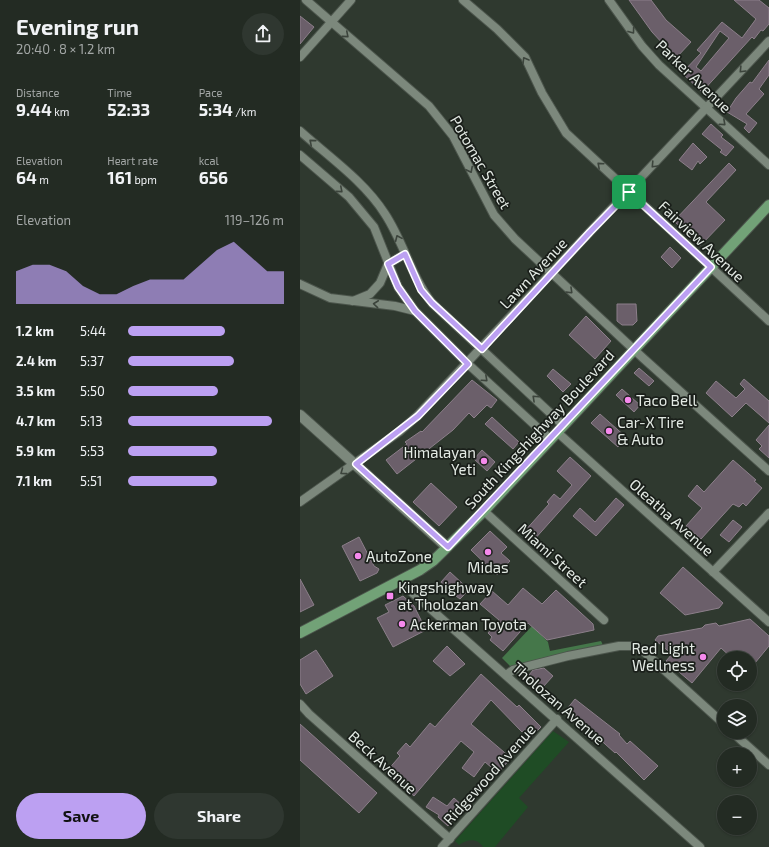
<!DOCTYPE html>
<meta charset="utf-8">
<style>
body{margin:0;font-family:"Exo 2",sans-serif;background:#2f3730;color:#f1f3f6;height:100vh;display:flex;flex-direction:column;font-size:15px;white-space:nowrap}
*{box-sizing:border-box;margin:0}
p{font-size:13px;color:#a3a7a6}
.icon{flex:none;width:22px;height:22px;fill:none;stroke:currentColor;stroke-width:2;stroke-linecap:round;stroke-linejoin:round}
.map{position:relative;flex:1;overflow:hidden}
.panel{display:flex;flex-direction:column;background:#232b23;width:300px}
.panel>*{flex:none}
.tools{position:absolute;left:417px;top:651px;display:grid;gap:8px}
.tools a{display:grid;place-items:center;width:40px;height:40px;border-radius:50%;background:#232b23;box-shadow:0 1px 3px #0004,0 0 0 1px #404741;font-size:20px}
.pin{position:absolute;display:grid;place-items:center;width:34px;height:34px;color:#fff;margin:-17px;border-radius:8px;box-shadow:0 2px 6px #0006}
.round{display:grid;place-items:center;flex:none;width:42px;height:42px;border-radius:21px;background:#2f3730}
.summary{display:flex;align-items:center;justify-content:space-between;height:68px;padding:0 16px}
h1{font-size:22px;font-weight:700;line-height:30px}
.figures{display:grid;grid-template-columns:repeat(3,1fr);gap:6px;height:68px;padding:4px 16px}
.figures div{display:grid;align-content:center}
.figures b{font-size:17px;font-weight:700}
.figures small{font-size:11px;font-weight:400}
.figures p{font-size:11px}
.chart{height:112px;padding:8px 16px}
.chart p{display:flex;justify-content:space-between}
.chart svg{width:100%;height:72px;margin-top:4px;fill:#bca0f2;opacity:.7}
.primary-button{display:flex;gap:8px;margin-top:auto;padding:8px 16px}
.primary-button a{flex:1;height:46px;border-radius:24px;background:#bca0f2;color:#111;font-size:16px;font-weight:700;line-height:46px;text-align:center}
.primary-button a+a{background:#2f3730;color:#f1f3f6}
ul{padding:0 16px;list-style:none;font-size:13px}
li{display:grid;grid-template-columns:64px 48px 1fr;align-items:center;height:30px}
li i{height:10px;border-radius:5px;background:#bca0f2}
main{display:flex;flex:1;min-height:0}
.map>svg:first-child{display:block}
.green{fill:#1f4c25}
.forest{fill:#45774a}
.building{fill:#6b5f6a;stroke:#8c7f8a;fill-rule:evenodd}
.lines{fill:none;stroke-linecap:round;stroke-linejoin:round}
.minor-casing{stroke:#4c554c;stroke-width:10}
.tertiary-casing{stroke:#4c554c;stroke-width:12}
.primary-casing{stroke:#4c554c;stroke-width:12}
.minor{stroke:#7c887c;stroke-width:8}
.tertiary{stroke:#7c887c;stroke-width:10}
.primary{stroke:#72a277;stroke-width:10}
.oneway{stroke:#3c443c}
.route-casing{stroke:#fff;stroke-width:8}
.route{stroke:#bca0f2;stroke-width:5}
.poi-dot{fill:#f689ed;stroke:#1a1f1a;stroke-width:1.5}
.labels{text-anchor:middle;dominant-baseline:central;stroke-width:3.5;stroke-linejoin:round;paint-order:stroke}
.street-label{font-size:15px;fill:#e3eae4;stroke:#1a1f1a}
.poi-label{font-size:15px;fill:#e3eae4;stroke:#1a1f1a;text-anchor:start}
</style>
<main>
<section class="panel">
<div class="summary"><div><h1>Evening run</h1><p>20:40 · 8 × 1.2 km</p></div><a class="round"><svg class="icon" aria-label="share" viewBox="0 0 24 24"><path d="M12 15V3M7 8l5-5 5 5M5 13v7h14v-7"/></svg></a></div>
<div class="figures">
<div><p>Distance</p><b>9.44<small> km</small></b></div>
<div><p>Time</p><b>52:33</b></div>
<div><p>Pace</p><b>5:34<small> /km</small></b></div>
</div>
<div class="figures">
<div><p>Elevation</p><b>64<small> m</small></b></div>
<div><p>Heart rate</p><b>161<small> bpm</small></b></div>
<div><p>kcal</p><b>656</b></div>
</div>
<div class="chart"><p><span>Elevation</span>119–126 m</p>
<svg viewBox="0 0 160 44" preserveAspectRatio="none"><path d="M0 44V24L10 20L20 20L30 24L40 33L50 38L60 38L70 33L80 29L90 29L100 29L110 20L120 11L130 6L140 15L150 24L160 24V44z"/></svg>
</div>
<ul>
<li><b>1.2 km</b>5:44<i style="width:62%"></i></li>
<li><b>2.4 km</b>5:37<i style="width:68%"></i></li>
<li><b>3.5 km</b>5:50<i style="width:58%"></i></li>
<li><b>4.7 km</b>5:13<i style="width:92%"></i></li>
<li><b>5.9 km</b>5:53<i style="width:57%"></i></li>
<li><b>7.1 km</b>5:51<i style="width:57%"></i></li>
</ul>
<div class="primary-button"><a>Save</a><a>Share</a></div>
</section>
<div class="map">
<svg width="469" height="847" viewBox="0 0 469 847">
<rect width="100%" height="100%" fill="#2f392f"/>
<path class="green" d="M253,731l16,11 -50,56 9,9 -33,40h-12c-6,-9 -15,-8 -24,-2l-4,-4z"/>
<path class="forest" d="M232,626l16,16 2,9 51,-10 3,6 -93,20 -9,-9z"/>
<g class="building">
<path d="M329,0h22l15,20 25,22 -15,16 -24,-26z"/>
<path d="M434,0h25l10,8v16l-6,7 -2,-1 -7,9 -2,-2 -50,55 -20,-19 19,-20 -4,-3 25,-28 20,16 14,-19zM420,31l9,7 -28,33 -5,-4z"/>
<path d="M0,16l14,11 -14,17z"/>
<path d="M469,60v15l-10,14 5,5 -18,20 11,9 -8,10 -5,-5 3,-4 -20,-12 9,-14 14,-16 2,1z"/>
<path d="M411,124l12,11 -2,2 13,10 -8,9 -6,-4 2,-2 -20,-16z"/>
<path d="M393,143l14,14 -7,7 -2,-3 -6,9 -13,-10z"/>
<path d="M429,163l7,7 -30,32 19,18 -25,26 -26,-25z"/>
<path d="M370,247l11,11 -9,10 -11,-11z"/>
<path d="M317,304h19l1,17 -4,4h-11l-5,-4z"/>
<path d="M286,316l25,25 -16,18 -26,-24z"/>
<path d="M339,368l15,13 -5,5 -15,-13z"/>
<path d="M253,369l18,15 -8,8 -16,-16z"/>
<path d="M444,379l25,22v22l-23,-20 -14,14 -26,-24 10,-12 20,17 9,-9 -5,-5z"/>
<path d="M172,380l25,20 -6,8 -4,-3 -13,13 -5,-5 -16,17 -56,44 -11,-14 21,-16 -2,-2 16,-11 1,1z"/>
<path d="M322,389l18,16 -6,7 -18,-17z"/>
<path d="M300,414l27,24 -9,9 -27,-24z"/>
<path d="M192,417l27,25 -6,7 -28,-25z"/>
<path d="M469,425v33l-10,-9 3,-3 -6,-6z"/>
<path d="M182,450l13,12 -8,9 -13,-12z"/>
<path d="M270,457l21,19 -58,65 -10,-8 26,-29 -2,-2 7,-8 6,5 12,-14 -15,-14z"/>
<path d="M433,460l23,20 -2,1 8,7 -16,18 -3,-3 -4,4 -6,-3 -32,35 -15,-13 16,-18 -14,-12 9,-11 7,7z"/>
<path d="M131,483l26,24 -18,19 -26,-24z"/>
<path d="M316,498l8,7 -28,31 -23,-20 7,-8 15,14z"/>
<path d="M433,520l9,7 -13,15 -9,-7z"/>
<path d="M190,531l17,16 -6,6 9,8 -13,14 -26,-25z"/>
<path d="M59,537l15,29 5,3 -2,4 -17,8 -18,-35z"/>
<path d="M383,567l40,36 -4,5 -34,7 -25,-22z"/>
<path d="M150,572l14,13 -2,2 5,5 -7,7 -12,-9 -1,1 -6,-9z"/>
<path d="M0,579l14,26 -14,7z"/>
<path d="M223,588l19,16 14,-14 37,34 1,6 -47,10 -19,-17 -25,28 -13,-11 2,-3 -4,-4 11,-13 -19,-16 12,-13 16,14z"/>
<path d="M103,596l11,10 12,24 -33,17 -16,-29 12,-6 -4,-7z"/>
<path d="M450,619l19,17v10l-19,23v-11h-18l-11,-10 -29,35 -26,-22 6,-7 -17,-14 3,-4 44,-8 3,-3 11,-2 3,3z"/>
<path d="M147,646l18,18 -15,12 -17,-15z"/>
<path d="M16,650l17,26 -27,18 -6,-10v-24z"/>
<path d="M244,668l9,8 -10,11 -14,-12 4,-5z"/>
<path d="M181,674l36,33 2,-2 22,22 -9,9 -7,-6 -3,2 -31,-32 -20,24 40,34 -13,15 -13,-11 -11,15 -12,-9 12,-16 -13,-11 -47,55 -28,-24 14,-16 -3,-3 9,-10 4,4 20,-24 5,4z"/>
<path d="M275,699l45,35 -1,1 8,9 3,-3 28,25 -14,14 -28,-28 -1,1 -20,-18 1,-1 -29,-25z"/>
<path d="M0,724l77,69 -18,20 -59,-53z"/>
<path d="M133,797l14,9 7,-8 10,9 -16,19 -10,-9 1,-2 -13,-8z"/>
</g>
<g class="lines">
<g class="minor-casing">
<g id="minor">
<path d="M6,0l123,106 24,30 41,79 21,24 128,119 126,113"/>
<path d="M163,0l34,29 28,28 17,36 24,40 203,188"/>
<path d="M309,0l33,46 17,19 110,100"/>
<path d="M0,57l51,-57"/>
<path d="M0,131c29,26 64,50 85,83 19,29 26,62 47,89l131,122"/>
<path d="M0,155l49,42 25,30 24,60 17,24 53,53 82,75"/>
<path d="M0,284l30,14 65,8 20,5"/>
<path d="M53,301l17,-7 10,-11 8,-19 17,-10"/>
<path d="M257,432l212,190"/>
<path d="M0,502l99,-70 18,-16 352,-375"/>
<path d="M184,511l120,109"/>
<path d="M413,572l56,-59"/>
<path d="M99,581l301,266"/>
<path d="M206,675l7,-5 55,-14 51,-10h14l9,4 82,74"/>
<path d="M0,704l9,10 141,125"/>
<path d="M432,732l37,33"/>
<path d="M142,847l115,-128"/>
</g>
</g>
<g class="tertiary-casing">
<path id="tertiary" d="M0,415l147,132"/>
</g>
<g class="primary-casing">
<path id="primary" d="M0,633l120,-63 13,-9 51,-50 285,-306"/>
</g>
<use href="#minor" class="minor"/>
<use href="#tertiary" class="tertiary"/>
<use href="#primary" class="primary"/>
</g>
<defs><path id="oneway-chevron" d="M-2-3.5L2.5 0L-2 3.5" fill="none" stroke-width="1.6" stroke-linecap="round" stroke-linejoin="round"/></defs>
<g class="oneway">
<use href="#oneway-chevron" transform="translate(332 31) rotate(54)"/>
<use href="#oneway-chevron" transform="translate(46 35) rotate(41)"/>
<use href="#oneway-chevron" transform="translate(225 60) rotate(-121)"/>
<use href="#oneway-chevron" transform="translate(442 70) rotate(134)"/>
<use href="#oneway-chevron" transform="translate(423 123) rotate(42)"/>
<use href="#oneway-chevron" transform="translate(12 142) rotate(-139)"/>
<use href="#oneway-chevron" transform="translate(300 165) rotate(-138)"/>
<use href="#oneway-chevron" transform="translate(354 165) rotate(133)"/>
<use href="#oneway-chevron" transform="translate(170 170) rotate(63)"/>
<use href="#oneway-chevron" transform="translate(40 190) rotate(41)"/>
<use href="#oneway-chevron" transform="translate(98 238) rotate(-114)"/>
<use href="#oneway-chevron" transform="translate(270 291) rotate(44)"/>
<use href="#oneway-chevron" transform="translate(76 304) rotate(-174)"/>
<use href="#oneway-chevron" transform="translate(185 379) rotate(42)"/>
<use href="#oneway-chevron" transform="translate(235 398) rotate(-137)"/>
<use href="#oneway-chevron" transform="translate(43 472) rotate(144)"/>
</g>
<g class="lines">
<g class="route-casing">
<path id="route" d="M329,192l82,75 -263,280 -92,-83 62,-48 50,-52 -53,-53 -17,-24 -10,-23 17,-10 16,36 11,13 50,46 108,-117z"/>
</g>
<use href="#route" class="route"/>
</g>
<g class="poi-dot">
<circle cx="328" cy="400" r="4"/>
<circle cx="309" cy="431" r="4"/>
<circle cx="184" cy="461" r="4"/>
<circle cx="188" cy="552" r="4"/>
<circle cx="58" cy="556" r="4"/>
<rect x="86" y="592" width="8" height="8" rx="2"/>
<circle cx="102" cy="624" r="4"/>
<circle cx="403" cy="657" r="4"/>
</g>
<g class="labels">
<g class="street-label">
<text transform="translate(394 76) rotate(44)">Parker Avenue</text>
<text transform="translate(181 162) rotate(60)">Potomac Street</text>
<text transform="translate(402 241) rotate(43)">Fairview Avenue</text>
<text transform="translate(233 273) rotate(-47)">Lawn Avenue</text>
<text transform="translate(239 429) rotate(-47)">South Kingshighway Boulevard</text>
<text transform="translate(372 517) rotate(42)">Oleatha Avenue</text>
<text transform="translate(253 555) rotate(42)">Miami Street</text>
<text transform="translate(259 703) rotate(41)">Tholozan Avenue</text>
<text transform="translate(83 762) rotate(42)">Beck Avenue</text>
<text transform="translate(189 774) rotate(-48)">Ridgewood Avenue</text>
</g>
<g class="poi-label">
<text x="336" y="400">Taco Bell</text>
<text x="317" y="422">Car-X Tire<tspan x="317" dy="17">&amp; Auto</tspan></text>
<text x="176" y="452" text-anchor="end">Himalayan<tspan x="176" dy="17">Yeti</tspan></text>
<text x="66" y="556">AutoZone</text>
<text x="188" y="567" text-anchor="middle">Midas</text>
<text x="98" y="587">Kingshighway<tspan x="98" dy="17">at Tholozan</tspan></text>
<text x="110" y="624">Ackerman Toyota</text>
<text x="395" y="648" text-anchor="end">Red Light<tspan x="395" dy="17">Wellness</tspan></text>
</g>
</g>
</svg>
<div class="tools">
<a><svg class="icon" aria-label="locate" viewBox="0 0 24 24"><circle cx="12" cy="12" r="6"/><path d="M12 2v4M12 18v4M2 12h4M18 12h4"/></svg></a>
<a><svg class="icon" aria-label="layers" viewBox="0 0 24 24"><path d="M12 4l9 5-9 5-9-5zM3 14l9 5 9-5"/></svg></a>
<a>+</a>
<a>−</a>
</div>
<div class="pin" style="left:329px;top:192px;background:#1e9e55"><svg class="icon" aria-label="arrive" viewBox="0 0 24 24"><path d="M6 21V4h12l-3 4 3 4H6"/></svg></div>
</div>
</main>
